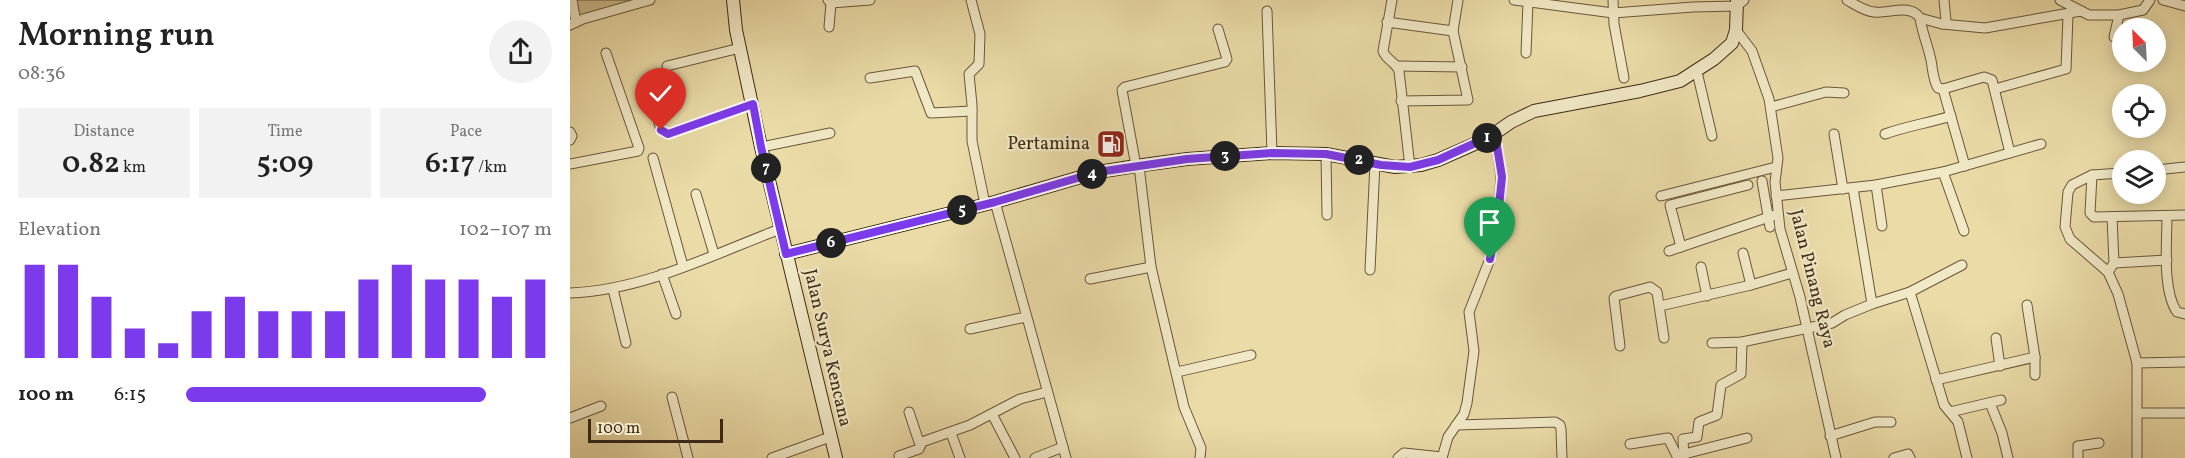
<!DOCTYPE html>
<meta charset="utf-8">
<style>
body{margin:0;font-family:Vollkorn,serif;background:#f2f2f2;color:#222;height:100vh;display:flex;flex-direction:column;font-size:22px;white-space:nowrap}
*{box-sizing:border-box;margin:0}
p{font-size:20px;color:#767676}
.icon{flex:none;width:33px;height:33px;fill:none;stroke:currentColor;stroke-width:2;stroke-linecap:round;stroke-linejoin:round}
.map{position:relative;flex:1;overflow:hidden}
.sheet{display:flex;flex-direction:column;background:#fff;width:570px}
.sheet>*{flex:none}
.needle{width:39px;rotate:336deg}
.fabs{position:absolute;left:1542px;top:18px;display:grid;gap:12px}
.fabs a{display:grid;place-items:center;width:54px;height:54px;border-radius:50%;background:#fff;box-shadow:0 3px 15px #0003;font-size:30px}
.scale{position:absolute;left:18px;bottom:15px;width:135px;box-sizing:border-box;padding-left:6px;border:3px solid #3e2a16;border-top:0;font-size:16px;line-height:21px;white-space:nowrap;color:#3e2a16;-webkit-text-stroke:4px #f1e8c6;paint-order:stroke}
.pin{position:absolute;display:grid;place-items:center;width:51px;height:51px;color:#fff;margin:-62px -26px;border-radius:50% 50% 50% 0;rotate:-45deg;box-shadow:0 0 6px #0007}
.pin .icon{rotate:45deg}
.km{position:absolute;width:30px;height:30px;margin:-15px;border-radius:50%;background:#222;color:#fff;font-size:16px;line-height:30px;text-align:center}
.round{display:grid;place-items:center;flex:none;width:63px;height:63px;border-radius:32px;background:#f2f2f2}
.summary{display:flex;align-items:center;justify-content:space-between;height:102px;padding:0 18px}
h1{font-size:33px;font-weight:600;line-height:45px}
.figures{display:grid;grid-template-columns:repeat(3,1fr);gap:9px;height:102px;padding:6px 18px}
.figures div{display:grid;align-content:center;border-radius:0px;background:#f2f2f2;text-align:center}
.figures b{font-size:30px;font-weight:600}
.figures small{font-size:16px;font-weight:400}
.figures p{font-size:16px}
.chart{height:168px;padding:12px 18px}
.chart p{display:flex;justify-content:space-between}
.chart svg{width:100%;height:108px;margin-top:6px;stroke:#7c3aed;stroke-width:6}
ul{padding:0 18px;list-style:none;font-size:20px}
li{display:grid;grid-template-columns:96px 72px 1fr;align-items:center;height:45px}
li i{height:15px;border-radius:8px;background:#7c3aed}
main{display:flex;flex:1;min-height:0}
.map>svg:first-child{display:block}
.green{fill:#cdbd8e;stroke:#867452;stroke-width:1.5}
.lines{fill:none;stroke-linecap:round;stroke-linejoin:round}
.minor-casing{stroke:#69563a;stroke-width:11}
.secondary-casing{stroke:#3e2a16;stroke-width:14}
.minor{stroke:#f1e8c6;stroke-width:9}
.secondary{stroke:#f1e8c6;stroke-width:12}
.route-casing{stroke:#fff;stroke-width:12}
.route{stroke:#7c3aed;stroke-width:8}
.labels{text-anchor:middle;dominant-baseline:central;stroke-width:4.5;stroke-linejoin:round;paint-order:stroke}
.poi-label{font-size:18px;fill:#3e2a16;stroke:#f1e8c6;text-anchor:end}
.street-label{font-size:18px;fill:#3e2a16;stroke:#f1e8c6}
</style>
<main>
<section class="sheet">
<div class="summary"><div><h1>Morning run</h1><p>08:36</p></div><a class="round"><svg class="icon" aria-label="share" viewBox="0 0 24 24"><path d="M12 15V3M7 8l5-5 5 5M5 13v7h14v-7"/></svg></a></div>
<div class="figures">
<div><p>Distance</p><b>0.82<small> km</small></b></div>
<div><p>Time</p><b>5:09</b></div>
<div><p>Pace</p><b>6:17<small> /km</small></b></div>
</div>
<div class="chart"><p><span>Elevation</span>102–107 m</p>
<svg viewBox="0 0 160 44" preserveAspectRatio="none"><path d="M5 44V6M15 44V6M25 44V19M35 44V32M45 44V38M55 44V25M65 44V19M75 44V25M85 44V25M95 44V25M105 44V12M115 44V6M125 44V12M135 44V12M145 44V19M155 44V12"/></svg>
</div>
<ul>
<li><b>100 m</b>6:15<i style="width:82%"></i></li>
</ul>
</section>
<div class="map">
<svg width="1615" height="458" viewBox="0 0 1615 458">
<rect width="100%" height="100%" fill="#eadba7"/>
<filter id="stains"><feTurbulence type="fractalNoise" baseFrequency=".00333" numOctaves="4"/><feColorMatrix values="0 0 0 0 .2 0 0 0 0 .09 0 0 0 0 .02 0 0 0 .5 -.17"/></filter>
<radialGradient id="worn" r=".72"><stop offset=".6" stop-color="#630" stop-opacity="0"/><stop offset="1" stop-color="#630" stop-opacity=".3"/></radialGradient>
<path class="green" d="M2,0h79l-75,22z"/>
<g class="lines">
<g class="minor-casing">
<g id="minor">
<path d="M2,0l4,22"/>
<path d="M258,0l3,3 39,-3"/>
<path d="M401,0l9,34 -1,30 -10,10 3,31v36l13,63"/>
<path d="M822,0l-9,51c3,9 13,11 16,20l11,96"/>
<path d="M944,0l99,13 80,-6 44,-1 7,-6"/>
<path d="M1043,0l1,24 10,54"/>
<path d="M1277,0c9,5 17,11 27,12 15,2 36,-9 46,6l22,6 4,-3 -2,-21"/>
<path d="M1490,0l29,15h30l24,-5 7,-10"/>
<path d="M1593,0l22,6"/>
<path d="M697,11l5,142"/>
<path d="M1350,18c2,14 7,25 10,38 3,10 2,23 8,32l5,1 41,-12 8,3 18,73"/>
<path d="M817,22l66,9"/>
<path d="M1372,24l43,4 96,-17"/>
<path d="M0,25l13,-6 67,-19"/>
<path d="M259,27l2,-24"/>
<path d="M1166,30l16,21 17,48 9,59 -3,24 5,47 20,68 36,161"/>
<path d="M1544,37l5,-22"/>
<path d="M956,53l2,-51"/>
<path d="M97,66l73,-18"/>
<path d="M827,66l65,1"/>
<path d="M1127,72l15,64"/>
<path d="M300,78l45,-7 16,42 41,-2"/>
<path d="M78,82l13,48 6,4 86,-30"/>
<path d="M1373,89l22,77"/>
<path d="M1425,89l71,-20 2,-54"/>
<path d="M831,101l67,-1 -15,-69 5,-31"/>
<path d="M1201,107l55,-15 18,1"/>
<path d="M0,132l2,4 -2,4"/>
<path d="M1264,134l9,55"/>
<path d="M1315,134c22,-8 44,-11 66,-18"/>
<path d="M191,147l69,-14"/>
<path d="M756,154l1,61"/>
<path d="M83,158l30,108"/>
<path d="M0,164l68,-13 1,-3 -33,-95"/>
<path d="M566,166l-14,-76 3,-3 100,-25 2,-3 -9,-30"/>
<path d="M569,166l12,101 33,140 17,41 -1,10"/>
<path d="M1586,170l29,-3"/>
<path d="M1373,172l21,59"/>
<path d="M1552,173l-30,2 -20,10 -4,7 -3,35 5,12 38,33 10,22 19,69v95"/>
<path d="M1522,175l-2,38 4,4 91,-2"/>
<path d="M1192,181l8,46"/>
<path d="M1306,185l6,41"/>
<path d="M1283,188l19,116"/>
<path d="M126,194l18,60"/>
<path d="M1091,196l115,-29"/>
<path d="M1206,196l100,-11 67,-13 98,-28"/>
<path d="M425,202l71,256"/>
<path d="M1597,216c0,27 -5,74 10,96l8,2"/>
<path d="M1111,247l-11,-42 78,-20"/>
<path d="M1099,251l109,-37"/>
<path d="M1173,253l8,32"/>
<path d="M1544,263l53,-3"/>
<path d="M1131,267l6,29"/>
<path d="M800,270l5,-107"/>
<path d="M1538,272l6,-9 -2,-46"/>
<path d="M92,274l14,40"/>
<path d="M520,279l61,-12"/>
<path d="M43,289l13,54"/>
<path d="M1340,292l34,113 14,17 9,36"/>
<path d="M0,293c74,-3 142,-38 210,-64"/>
<path d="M1090,306l91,-21 41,-12"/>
<path d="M400,329l56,-12"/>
<path d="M1426,338l4,28"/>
<path d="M1142,343l30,-1 90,-19 13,-8 27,-11 38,-12 52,-27"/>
<path d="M1050,346l-6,-48 2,-2 34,-9 7,5 7,46"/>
<path d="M1465,357v18"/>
<path d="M1567,363l48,-1"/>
<path d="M607,372l74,-17"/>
<path d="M1366,380l99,-23 -8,-52"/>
<path d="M102,397l16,61"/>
<path d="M1420,403l12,30 6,25"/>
<path d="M339,412l10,30h3l48,-17 50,-26 27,-7"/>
<path d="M1380,412l51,-12"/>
<path d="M1568,413h47"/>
<path d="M422,414l23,44"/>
<path d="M0,418l31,-12"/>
<path d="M886,425l99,-3 5,3 1,4 1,29"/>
<path d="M381,433l9,25"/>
<path d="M1260,436l45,-14h16"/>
<path d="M1060,444l38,-6 10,20"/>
<path d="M1114,454l63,-16"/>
<path d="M202,458l58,-21"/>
<path d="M330,458l-1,-2 20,-7 3,-7"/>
<path d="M465,458l28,-11"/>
<path d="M828,458l6,-5 38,4"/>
<path d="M872,458l6,-21 16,-23 3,-11 7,-52 -5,-39 21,-53 8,-43 3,-39 -6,-43"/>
<path d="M1114,458l-1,-19 14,-2 2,-15 18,-7 4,-30 20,-11 1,-32"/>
<path d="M1324,458l14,-4 2,4"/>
<path d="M1508,458v-12l21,-3"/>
</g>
</g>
<g class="secondary-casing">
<g id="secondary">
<path d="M163,0l3,30 25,117 75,311"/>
<path d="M216,254l209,-52 103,-30 38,-6 51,-7 85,-6 54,1 69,13 26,-2 17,-5 50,-22 23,-16 23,-11 106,-20 40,-10 34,-22 18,-16 4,-13 1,-30"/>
</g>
</g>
<use href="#minor" class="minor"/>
<use href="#secondary" class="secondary"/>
</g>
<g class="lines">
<g class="route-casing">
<path id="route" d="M91,130l7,4 85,-30 8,43 25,107 209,-52 103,-30 89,-13 85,-6 54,1 55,11 29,2 28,-7 57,-26 7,43 -4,39 -8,43"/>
</g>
<use href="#route" class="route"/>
</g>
<defs>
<g id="fuel-square" transform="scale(1.5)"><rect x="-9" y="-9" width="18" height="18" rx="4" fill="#8f2418" stroke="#f1e8c6"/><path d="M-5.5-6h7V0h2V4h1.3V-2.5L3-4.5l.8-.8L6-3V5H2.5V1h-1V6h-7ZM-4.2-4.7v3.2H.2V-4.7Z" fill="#fff"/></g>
</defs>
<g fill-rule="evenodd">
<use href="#fuel-square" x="541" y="144"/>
</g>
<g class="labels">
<g class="poi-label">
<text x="520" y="144">Pertamina</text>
</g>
<g class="street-label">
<text transform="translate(1242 279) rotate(76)">Jalan Pinang Raya</text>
<text transform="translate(257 348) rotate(77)">Jalan Surya Kencana</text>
</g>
</g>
<rect width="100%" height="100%" filter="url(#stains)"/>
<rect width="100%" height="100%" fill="url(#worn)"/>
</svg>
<div class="fabs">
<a><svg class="needle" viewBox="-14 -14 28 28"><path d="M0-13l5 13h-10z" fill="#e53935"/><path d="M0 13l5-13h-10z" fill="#767676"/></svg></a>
<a><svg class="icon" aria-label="locate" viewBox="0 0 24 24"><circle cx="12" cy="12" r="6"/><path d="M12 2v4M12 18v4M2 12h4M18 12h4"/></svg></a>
<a><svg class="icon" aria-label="layers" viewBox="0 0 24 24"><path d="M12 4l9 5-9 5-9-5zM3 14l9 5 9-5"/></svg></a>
</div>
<div class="scale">100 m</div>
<div class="pin" style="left:920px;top:259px;background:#1e9e55"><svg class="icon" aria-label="arrive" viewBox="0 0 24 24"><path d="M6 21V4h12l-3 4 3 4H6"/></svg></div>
<div class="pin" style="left:91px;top:130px;background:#d93025"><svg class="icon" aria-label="check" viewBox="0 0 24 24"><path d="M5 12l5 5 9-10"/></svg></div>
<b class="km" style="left:917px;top:138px">1</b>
<b class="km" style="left:789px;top:160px">2</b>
<b class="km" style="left:655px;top:156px">3</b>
<b class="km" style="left:522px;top:174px">4</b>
<b class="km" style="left:392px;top:210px">5</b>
<b class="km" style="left:261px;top:243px">6</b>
<b class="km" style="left:196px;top:168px">7</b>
</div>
</main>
